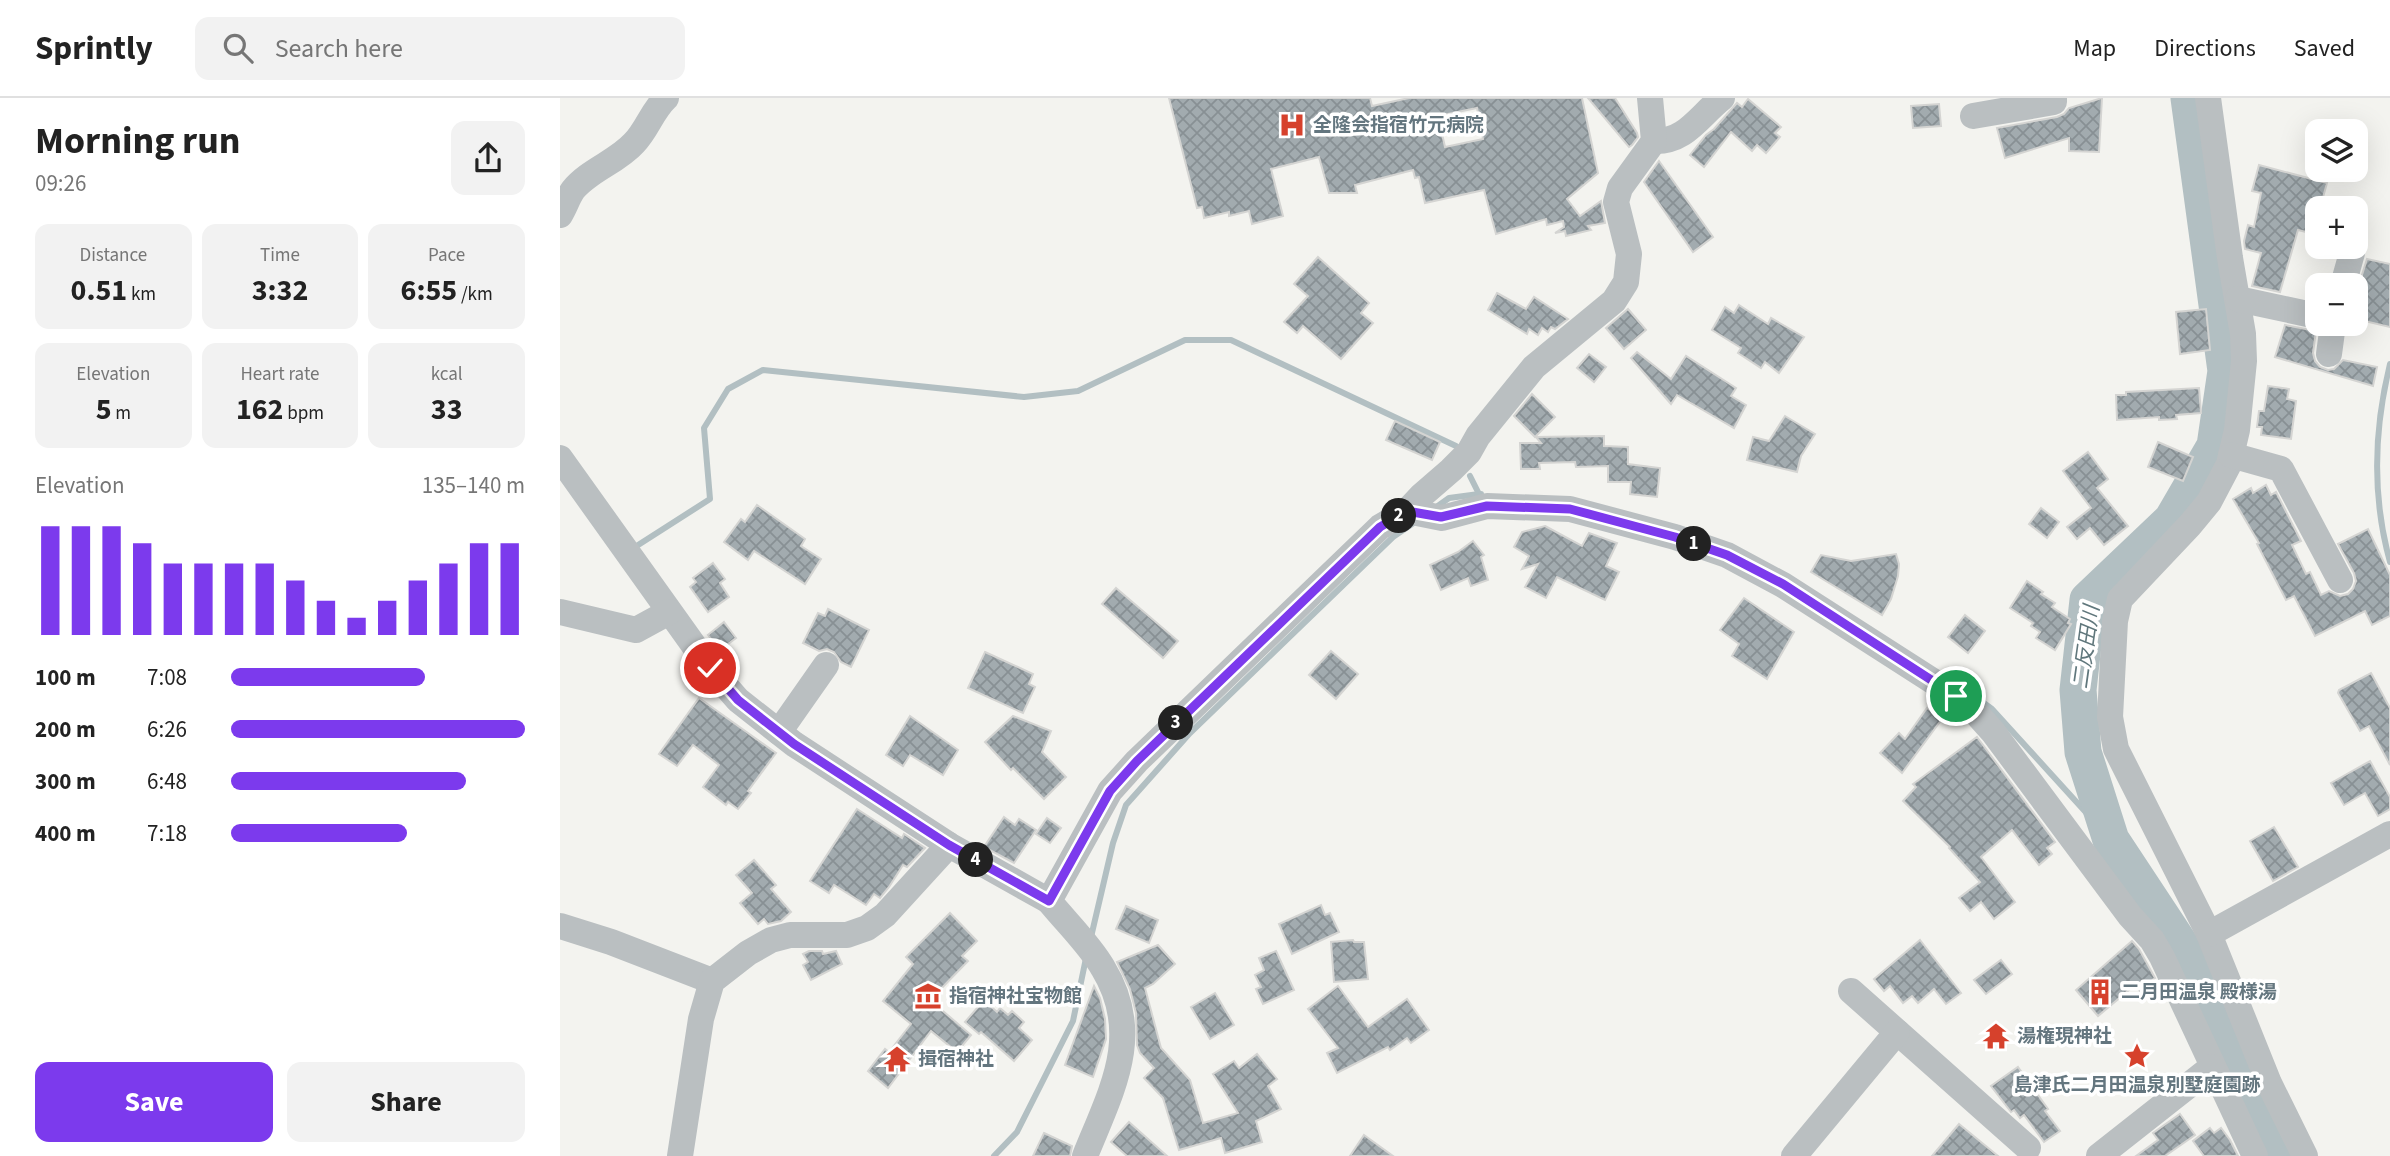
<!DOCTYPE html>
<meta charset="utf-8">
<style>
body{margin:0;font-family:"Source Sans 3","Noto Sans JP",sans-serif;background:#f2f2f2;color:#222;height:100vh;display:flex;flex-direction:column;font-size:26px;white-space:nowrap}
*{box-sizing:border-box;margin:0}
p{font-size:23px;color:#767676}
.icon{flex:none;width:38px;height:38px;fill:none;stroke:currentColor;stroke-width:2;stroke-linecap:round;stroke-linejoin:round}
.map{position:relative;flex:1;overflow:hidden}
.drawer{display:flex;flex-direction:column;background:#fff;width:560px}
.drawer>*{flex:none}
.controls{position:absolute;left:1745px;top:21px;display:grid;gap:14px}
.controls a{display:grid;place-items:center;width:63px;height:63px;border-radius:14px;background:#fff;box-shadow:0 7px 28px #0002;font-size:35px}
.pin{position:absolute;display:grid;place-items:center;width:60px;height:60px;color:#fff;margin:-30px;border:4px solid #fff;border-radius:50%;box-shadow:0 2px 7px #0007}
.km{position:absolute;width:35px;height:35px;margin:-18px;border-radius:50%;background:#222;color:#fff;font-size:19px;line-height:35px;text-align:center}
.round{display:grid;place-items:center;flex:none;width:74px;height:74px;border-radius:14px;background:#f2f2f2}
.summary{display:flex;align-items:center;justify-content:space-between;height:119px;padding:0 35px}
h1{font-size:38px;font-weight:700;line-height:52px}
.figures{display:grid;grid-template-columns:repeat(3,1fr);gap:10px;height:119px;padding:7px 35px}
.figures div{display:grid;align-content:center;border-radius:14px;background:#f2f2f2;text-align:center}
.figures b{font-size:30px;font-weight:700}
.figures small{font-size:19px;font-weight:400}
.figures p{font-size:19px}
.chart{height:196px;padding:14px 35px}
.chart p{display:flex;justify-content:space-between}
.chart svg{width:100%;height:126px;margin-top:7px;stroke:#7c3aed;stroke-width:6}
.action{display:flex;gap:14px;margin-top:auto;padding:14px 35px}
.action a{flex:1;height:80px;border-radius:14px;background:#7c3aed;color:#fff;font-size:28px;font-weight:700;line-height:80px;text-align:center}
.action a+a{background:#f2f2f2;color:#222}
ul{padding:0 35px;list-style:none;font-size:23px}
li{display:grid;grid-template-columns:112px 84px 1fr;align-items:center;height:52px}
li i{height:18px;border-radius:9px;background:#7c3aed}
header{display:flex;align-items:center;gap:42px;box-sizing:border-box;height:98px;padding:0 35px;background:#fff;border-bottom:2px solid #e0e0e0}
header strong{font-size:33px}
nav{display:flex;gap:38px;margin-inline-start:auto;font-size:24px}
.search{width:490px;height:63px;background:#f2f2f2;display:flex;align-items:center;gap:18px;box-sizing:border-box;padding:0 24px;border-radius:14px;color:#767676;font-size:26px}
main{display:flex;flex:1;min-height:0}
.map>svg:first-child{display:block}
.lines{fill:none;stroke-linecap:round;stroke-linejoin:round}
.stream{stroke:#b2bfc2;stroke-width:6}
.river{stroke:#b2bfc2;stroke-width:37}
.building{fill:url(#building-cross-hatch);stroke:#d4d4d2;stroke-width:2;fill-rule:evenodd}
.minor{stroke:#babfc1;stroke-width:26}
.route-casing{stroke:#fff;stroke-width:14}
.route{stroke:#7c3aed;stroke-width:9}
.labels{text-anchor:middle;dominant-baseline:central;stroke-width:7;stroke-linejoin:round;paint-order:stroke}
.poi-label{font-size:19px;font-weight:bold;fill:#64767f;stroke:#fff;text-anchor:start}
.water-label{font-size:21px;font-style:italic;fill:#60777c;stroke:#fff}
</style>
<header>
<strong>Sprintly</strong>
<div class="search"><svg class="icon" aria-label="search" viewBox="0 0 24 24"><circle cx="10" cy="10" r="6"/><path d="M15 15l6 6"/></svg>Search here</div>
<nav><a>Map</a><a>Directions</a><a>Saved</a></nav>
</header>
<main>
<section class="drawer">
<div class="summary"><div><h1>Morning run</h1><p>09:26</p></div><a class="round"><svg class="icon" aria-label="share" viewBox="0 0 24 24"><path d="M12 15V3M7 8l5-5 5 5M5 13v7h14v-7"/></svg></a></div>
<div class="figures">
<div><p>Distance</p><b>0.51<small> km</small></b></div>
<div><p>Time</p><b>3:32</b></div>
<div><p>Pace</p><b>6:55<small> /km</small></b></div>
</div>
<div class="figures">
<div><p>Elevation</p><b>5<small> m</small></b></div>
<div><p>Heart rate</p><b>162<small> bpm</small></b></div>
<div><p>kcal</p><b>33</b></div>
</div>
<div class="chart"><p><span>Elevation</span>135–140 m</p>
<svg viewBox="0 0 160 44" preserveAspectRatio="none"><path d="M5 44V6M15 44V6M25 44V6M35 44V12M45 44V19M55 44V19M65 44V19M75 44V19M85 44V25M95 44V32M105 44V38M115 44V32M125 44V25M135 44V19M145 44V12M155 44V12"/></svg>
</div>
<ul>
<li><b>100 m</b>7:08<i style="width:66%"></i></li>
<li><b>200 m</b>6:26<i style="width:100%"></i></li>
<li><b>300 m</b>6:48<i style="width:80%"></i></li>
<li><b>400 m</b>7:18<i style="width:60%"></i></li>
</ul>
<div class="action"><a>Save</a><a>Share</a></div>
</section>
<div class="map">
<svg width="1830" height="1058" viewBox="0 0 1830 1058">
<defs>
<pattern id="building-cross-hatch" width="8" height="8" patternUnits="userSpaceOnUse" patternTransform="scale(1.75)"><rect width="8" height="8" fill="#a2abaf"/><path d="M0 0l8 8M0 8l8-8" fill="none" stroke="#889094"/></pattern>
</defs>
<rect width="100%" height="100%" fill="#f3f3ef"/>
<g class="lines">
<g class="stream">
<path d="M1830,266c-16,65 -18,133 0,198"/>
<path d="M910,378l9,18h2"/>
<path d="M875,410l14,-10 30,-4"/>
<path d="M75,449l75,-48 -6,-71 24,-39 35,-19 261,27 54,-6 107,-51h46l225,106"/>
<path d="M1421,603l11,8 119,131"/>
<path d="M531,839l22,-94 13,-38 64,-72 203,-196 22,-15"/>
<path d="M434,1058l23,-24 56,-111 13,-63"/>
</g>
<path class="river" d="M1629,0l37,273 -11,75 -43,74 -84,80 -10,90 5,62 28,88 70,106 95,210"/>
</g>
<g class="building">
<path d="M609,0h201l2,8 37,-8h173l16,75 -31,26 13,17 21,-15 4,22 -17,3 3,4 -25,6 -1,-5 -10,2 9,-6 -1,-6 -16,4 -1,-6 -50,15 -12,-44 -59,13 -6,-26 -4,1 -2,-8 -58,15 2,8h-28l-10,-36 -48,12 12,47 -31,8 -3,-13 -20,5v-4l-25,6 -2,-11 -5,1zM917,10l6,31 -38,8 -7,-31z"/>
<path d="M1028,0h27l22,35 1,4 -6,8 -3,2z"/>
<path d="M1542,0l-3,54 -30,-1v-13l-64,20 -8,-30 60,-11 7,-3 5,-6z"/>
<path d="M1188,1l33,28 -6,6 5,4 -14,16 -9,-8 -5,6 -21,-19 -27,35 -14,-12 16,-20 8,-6 23,-26 5,4z"/>
<path d="M1379,6l2,22 -28,2 -2,-22z"/>
<path d="M1099,63l54,76 -20,15 -49,-70z"/>
<path d="M1699,67l68,18 -7,25h-3l-3,26 -16,-4 -18,62 -28,-6 9,-33 -16,-4 -1,-8 4,-16 6,2 7,-34 -9,-2z"/>
<path d="M758,159l51,46 -8,10 12,10 -32,36 -38,-33 -6,7 -13,-11 24,-26 -14,-12z"/>
<path d="M1807,161l23,5v63l-34,-8v-25z"/>
<path d="M937,195l29,16 8,-12 34,22 -13,10 -4,-2 -3,5 -6,-4 -4,7 -9,-6 -2,5 -39,-24z"/>
<path d="M1179,207l29,19 3,-6 33,19 -25,36 -14,-11 -4,6 -23,-15 3,-5 -29,-18 13,-23 9,6z"/>
<path d="M1068,211l18,21 -22,19 -18,-21z"/>
<path d="M1646,211l4,41 -30,4 -4,-42z"/>
<path d="M1725,227l31,6 -3,22 2,8 5,6 8,3 6,-1 9,-9 34,7 -4,19 -98,-29z"/>
<path d="M1077,254l34,27 15,-23 50,32 -5,8 15,9 -12,23 -57,-33 -6,9 -40,-46z"/>
<path d="M1029,256l17,13 -12,15 -17,-14z"/>
<path d="M1708,288l21,3 -2,10 9,2 -5,38 -30,-4 1,-8h-5l2,-16h5z"/>
<path d="M1639,290l2,25 -25,2 1,4 -18,1v-3l-42,3 -1,-25h10v-3z"/>
<path d="M972,296l23,23 -20,20 -21,-21z"/>
<path d="M1225,318l30,18 -14,22 -4,16 -50,-12 6,-23 16,4z"/>
<path d="M835,323l45,21 -8,18 -46,-20z"/>
<path d="M1044,338v10l24,1v17l32,4 -3,29 -27,-3 1,-12h-23v-16l-32,1 -1,-5 -36,1 1,6h-19l-1,-26h21l-5,-6z"/>
<path d="M1598,344l35,15 -10,24 -35,-14z"/>
<path d="M1528,354l20,27 -11,9 31,38 -24,19 -14,-17 -13,11 -10,-12 24,-19 -28,-37z"/>
<path d="M1706,387l5,10 5,-3 25,49 -9,4 14,29 4,-2 11,23 8,-4 11,5 8,-2 5,-5 3,-8 -2,-8 -16,-29 30,-15 22,46v41l-18,9 -7,-14 -50,25 -21,-40 -8,4 -29,-56 2,-1 -26,-44 18,-11 2,5z"/>
<path d="M197,407l48,34 -4,7 20,13 -16,25 -51,-33 -6,9 -24,-18 17,-23 4,3z"/>
<path d="M1481,410l18,14 -12,16 -18,-14z"/>
<path d="M985,428l37,20 7,-13 28,10 -11,23 13,6 -14,28 -48,-23 -11,21 -21,-11 13,-23 -16,5 7,-13 -15,-9 8,-15z"/>
<path d="M913,443l11,14 -3,2 7,23 -17,6 -3,-8 -27,12 -11,-25 28,-13z"/>
<path d="M1336,456l3,10 -1,12 -7,23 -9,16 -71,-43 10,-17 30,6z"/>
<path d="M153,465l12,16 -5,4 9,14 -21,15 -18,-25 6,-5 -3,-4z"/>
<path d="M1467,483l16,11 -2,2 14,9 -3,4 18,12 -2,4 3,1 -16,26 -19,-12 4,-6 -9,-6 2,-3 -23,-15z"/>
<path d="M556,490l62,53 -15,17 -61,-54z"/>
<path d="M1184,500l50,34 -27,47 -35,-23 7,-12 -19,-14z"/>
<path d="M268,511l41,21 -18,37 -10,-5 -7,-10 -7,-3 -8,2 -16,-8 15,-30 7,3z"/>
<path d="M1405,517l20,16 -17,22 -20,-16z"/>
<path d="M164,524l12,16 -16,12 -12,-15z"/>
<path d="M771,553l27,23 -22,25 -27,-24z"/>
<path d="M425,554l48,22 -4,10 6,3 -12,26 -55,-25z"/>
<path d="M1811,575l19,35v57l-21,-39 -9,5 -22,-38 1,-3z"/>
<path d="M139,600l77,55 -28,38 3,2 -13,16 -10,-7 -2,3 -23,-18 16,-22 -26,-20 -16,21 -18,-12z"/>
<path d="M1367,610l15,11 -40,54 -22,-20 19,-20 6,6z"/>
<path d="M350,618l48,34 -15,25 -33,-20 -7,11 -17,-11z"/>
<path d="M453,618l38,15 -9,21 24,25 -22,22 -31,-31 -2,2 -26,-28z"/>
<path d="M1417,639l78,105 -8,6 5,6 -13,11 -27,-35 -31,27 34,45 -21,17 -13,-17 -11,9 -11,-13 21,-16 -31,-34 1,-1 -47,-46 13,-14 -3,-3z"/>
<path d="M1810,663l20,36v12l-12,7 -13,-23 -21,12 -13,-22z"/>
<path d="M297,711l45,29 2,-4 21,14 -18,19 -4,-2 -14,22 -9,11 -6,-4 -8,11 -32,-20 -5,8 -19,-12z"/>
<path d="M444,719l11,8 4,-6 17,11 -22,33 -30,-16z"/>
<path d="M487,720l14,10 -11,15 -14,-9z"/>
<path d="M1714,729l24,40 -25,14 -23,-40z"/>
<path d="M194,762l22,25 -5,4 20,23 -10,9 -13,3 -4,-5 -6,5 -18,-21 12,-10 -16,-18z"/>
<path d="M761,807l4,10 5,-2 9,19 -47,22 -13,-30z"/>
<path d="M566,808l32,14 -9,23 -33,-14z"/>
<path d="M390,815l27,28 -15,15 6,5 -38,39 41,35 -14,17 -26,-21 -43,57 -20,-17 17,-22 4,3 22,-28 -28,-23 30,-37 -7,-7z"/>
<path d="M793,842l1,2h10l4,37 -34,3 -3,-40z"/>
<path d="M1360,842l41,53 -15,11 -12,-15 -16,14 -6,-7 -9,7 -13,-17 -6,5 -10,-12z"/>
<path d="M1572,843l7,8 16,29 -15,13 -5,-6 -37,31 -22,-26z"/>
<path d="M598,847l17,19 -22,20 -8,4 16,60 29,32 13,43 35,-10 -25,-39 21,-13 5,7 18,-14 20,25 -9,7 13,23 -25,12 6,21 -37,11 -4,-15 -42,12 -16,-52 -19,-20 10,-10 -14,-15 -3,-8 -1,-32 -6,-24 -13,-27z"/>
<path d="M249,853h13l1,3 13,-3 6,13 -31,16 -8,-15 5,-3 -5,-8z"/>
<path d="M716,853l18,39 -31,14 -7,-15 5,-2 -6,-12 9,-5 -5,-12z"/>
<path d="M1441,862l11,14 -26,20 -12,-14z"/>
<path d="M534,888l6,12 5,21 1,20 -13,38 -28,-12z"/>
<path d="M778,888l30,41 39,-28 22,31 -18,13 -4,-5 -17,12 -2,-3 -51,26 -10,-20 11,-5 -30,-39z"/>
<path d="M655,895l19,32 -24,14 -19,-32z"/>
<path d="M424,902l13,12 3,-4 8,7 4,-4 12,11 -5,6 13,12 -18,21 -33,-29 -2,2 -14,-12z"/>
<path d="M1458,969l30,42 -3,2 15,20 -16,11 -20,-27 -4,3 -6,-8 -3,2 -20,-26z"/>
<path d="M1620,1016l15,21 -30,21h-29l22,-16 -5,-7z"/>
<path d="M569,1024l38,34h-40l-16,-14z"/>
<path d="M1399,1026l39,32h-66z"/>
<path d="M1650,1030l4,5 7,-5 9,12 8,16h-34l-11,-15z"/>
<path d="M484,1035l28,13 -2,10h-37z"/>
<path d="M804,1037l29,21h-43z"/>
</g>
<g class="lines">
<g class="minor">
<path d="M1648,0l22,160 13,76 1,27 -7,69 -8,34 -20,38 -19,23 -70,74 -5,22 -5,96 6,32 93,185 60,149 36,73"/>
<path d="M1413,18l81,-14v-4"/>
<path d="M1094,43c32,1 45,-25 68,-43"/>
<path d="M0,117c5,-8 8,-18 13,-25 16,-20 44,-28 61,-47 13,-13 18,-32 32,-45"/>
<path d="M1783,187l9,-32"/>
<path d="M1678,201l79,17"/>
<path d="M1769,256l4,-30"/>
<path d="M1671,357l50,14 59,111"/>
<path d="M0,360l150,210 28,32 56,44 155,101 100,56"/>
<path d="M847,413l35,7 45,-12 83,3 105,28 52,18 56,30 173,111 20,17 17,19 137,184 22,24 10,17 93,199"/>
<path d="M0,514l76,18 33,-18"/>
<path d="M219,634l47,-67"/>
<path d="M0,828l51,16 101,39"/>
<path d="M1649,836l181,-100"/>
<path d="M1291,893l177,157"/>
<path d="M120,1058l21,-137 11,-38 36,-28 23,-13 19,-5h57l20,-7 18,-13 64,-70"/>
<path d="M525,1058c26,-65 59,-121 18,-188 -13,-23 -37,-46 -54,-67l61,-110 27,-30 243,-234 27,-16 14,-15 30,-26 18,-18 9,-16 56,-69 80,-66 12,-19 3,-28 -13,-52 4,-14 34,-47 -4,-43"/>
<path d="M1234,1058l103,-124"/>
<path d="M1539,1058l113,-89"/>
</g>
</g>
<g class="lines">
<g class="route-casing">
<path id="route" d="M150,570l28,32 56,44 155,101 100,56 61,-110 27,-30 243,-234 27,-16 34,6 46,-11 83,3 105,28 52,18 56,29 173,112"/>
</g>
<use href="#route" class="route"/>
</g>
<defs>
<g id="hospital-bare" transform="scale(2.1)"><path d="M-5-5h3v3.5h4V-5h3V5h-3V1.5h-4V5h-3Z" fill="#d6412c" stroke="#fff" stroke-width="2.5" paint-order="stroke"/></g>
<g id="building-bare" transform="scale(2.1)"><path d="M-4-6H4V6H1V3H-1V6H-4ZM-2.5-4.3h1.7v1.8h-1.7ZM.8-4.3h1.7v1.8H.8ZM-2.5-1h1.7V.8h-1.7ZM.8-1h1.7V.8H.8Z" fill="#d6412c" stroke="#fff" stroke-width="2.5" paint-order="stroke"/></g>
<g id="museum-bare" transform="scale(2.1)"><path d="M0-6L6-3V-2H-6V-3ZM-5-1h2V3h-2ZM-1-1h2V3h-2ZM3-1h2V3H3ZM-6 4H6V6H-6Z" fill="#d6412c" stroke="#fff" stroke-width="2.5" paint-order="stroke"/></g>
<g id="temple-bare" transform="scale(2.1)"><path d="M0-6L5-2H3V0L6.5 2.5H4V6H1.5V3h-3V6H-4V2.5H-6.5L-3 0V-2H-5Z" fill="#d6412c" stroke="#fff" stroke-width="2.5" paint-order="stroke"/></g>
<g id="sight-bare" transform="scale(2.1)"><path d="M0-6L1.8-2.2L6-1.7L2.9 1.2L3.7 5.4L0 3.3L-3.7 5.4L-2.9 1.2L-6-1.7L-1.8-2.2Z" fill="#d6412c" stroke="#fff" stroke-width="2.5" paint-order="stroke"/></g>
</defs>
<g fill-rule="evenodd">
<use href="#hospital-bare" x="732" y="27"/>
<use href="#building-bare" x="1540" y="894"/>
<use href="#museum-bare" x="368" y="898"/>
<use href="#temple-bare" x="1436" y="938"/>
<use href="#sight-bare" x="1577" y="958"/>
<use href="#temple-bare" x="337" y="961"/>
</g>
<g class="labels">
<g class="poi-label">
<text x="753" y="27">全隆会指宿竹元病院</text>
<text x="1561" y="894">二月田温泉 殿様湯</text>
<text x="389" y="898">指宿神社宝物館</text>
<text x="1457" y="938">湯権現神社</text>
<text x="358" y="961">揖宿神社</text>
<text x="1577" y="987" text-anchor="middle">島津氏二月田温泉別墅庭園跡</text>
</g>
<g class="water-label">
<text transform="translate(1526 549) rotate(-82)">二反田川</text>
</g>
</g>
</svg>
<div class="controls">
<a><svg class="icon" aria-label="layers" viewBox="0 0 24 24"><path d="M12 4l9 5-9 5-9-5zM3 14l9 5 9-5"/></svg></a>
<a>+</a>
<a>−</a>
</div>
<div class="pin" style="left:1396px;top:598px;background:#1e9e55"><svg class="icon" aria-label="arrive" viewBox="0 0 24 24"><path d="M6 21V4h12l-3 4 3 4H6"/></svg></div>
<div class="pin" style="left:150px;top:570px;background:#d93025"><svg class="icon" aria-label="check" viewBox="0 0 24 24"><path d="M5 12l5 5 9-10"/></svg></div>
<b class="km" style="left:1134px;top:446px">1</b>
<b class="km" style="left:839px;top:418px">2</b>
<b class="km" style="left:616px;top:625px">3</b>
<b class="km" style="left:416px;top:762px">4</b>
</div>
</main>
